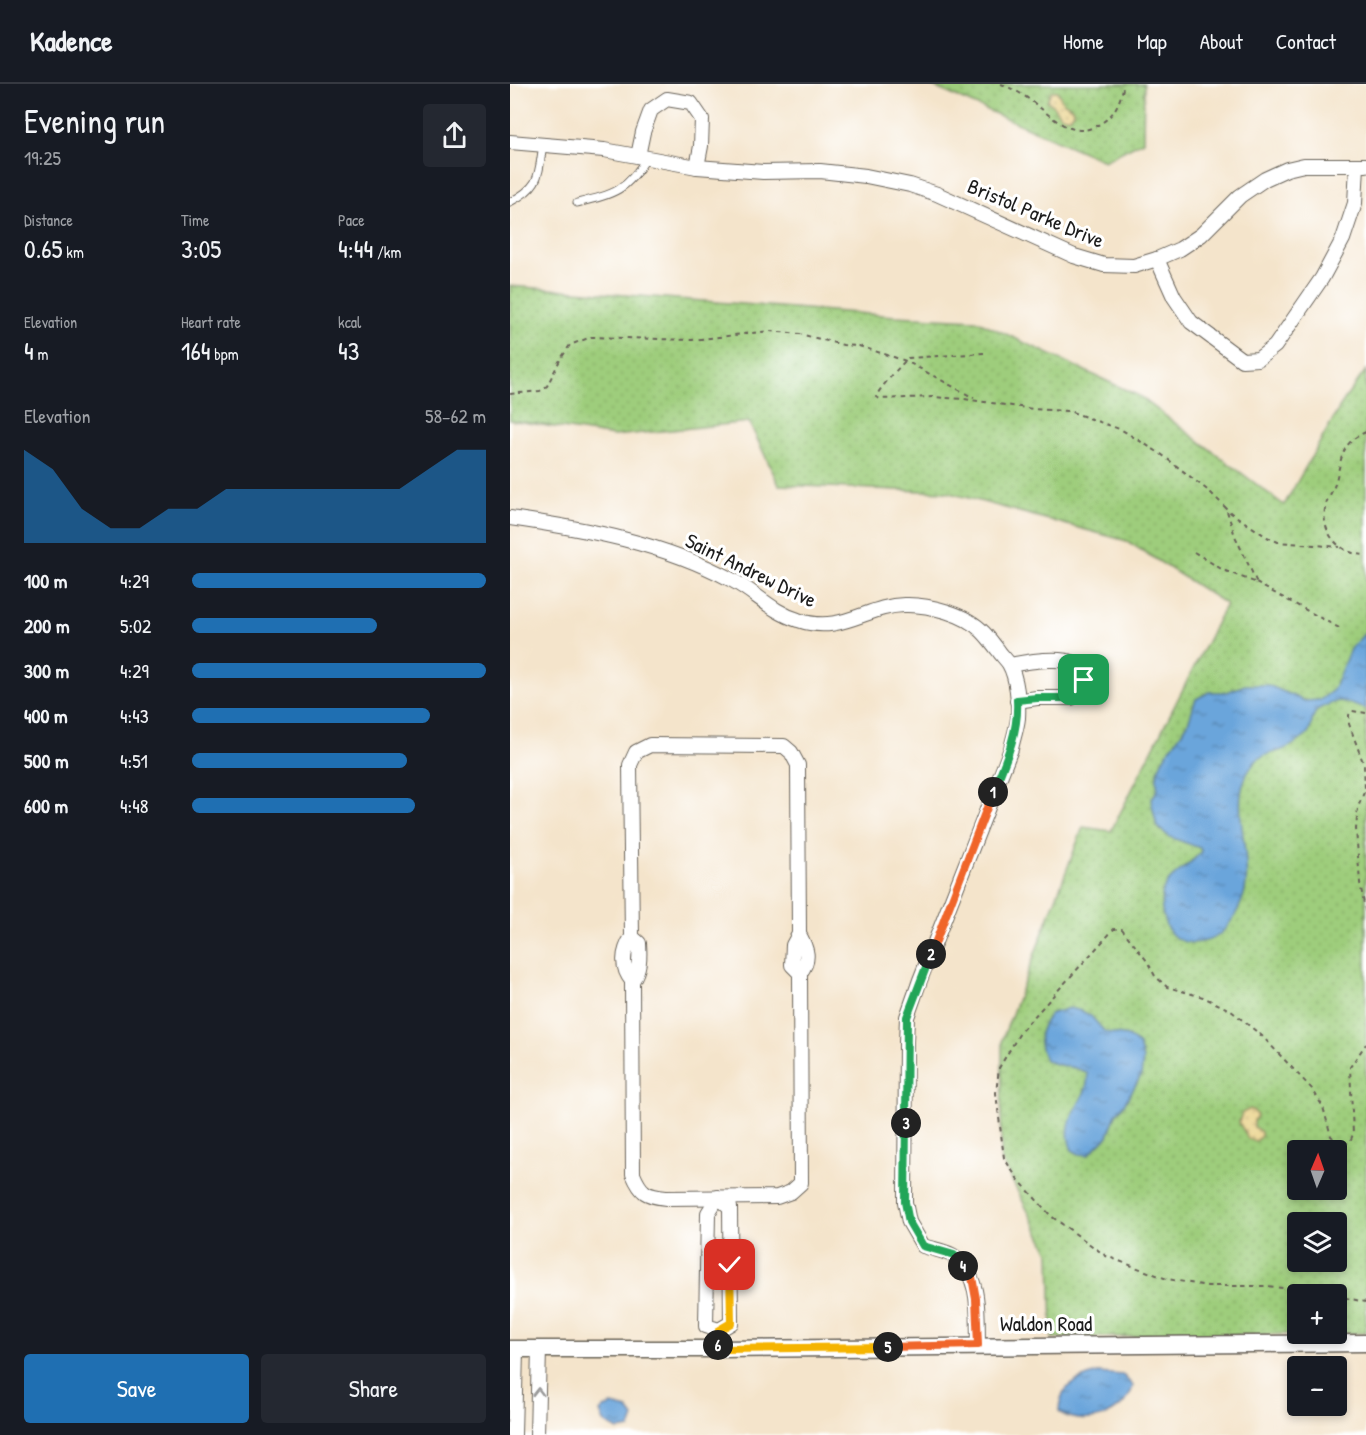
<!DOCTYPE html>
<meta charset="utf-8">
<style>
body{margin:0;font-family:"Patrick Hand",sans-serif;background:#242831;color:#f1f3f6;height:100vh;display:flex;flex-direction:column;font-size:22px;white-space:nowrap}
*{box-sizing:border-box;margin:0}
p{font-size:20px;color:#9ea1a6}
.icon{flex:none;width:33px;height:33px;fill:none;stroke:currentColor;stroke-width:2;stroke-linecap:round;stroke-linejoin:round}
.map{position:relative;flex:1;overflow:hidden}
.side{display:flex;flex-direction:column;background:#171b24;width:510px}
.side>*{flex:none}
.needle{width:39px;rotate:2deg}
.buttons{position:absolute;left:777px;top:1056px;display:grid;gap:12px}
.buttons a{display:grid;place-items:center;width:60px;height:60px;border-radius:6px;background:#171b24;box-shadow:0 3px 9px #0003;font-size:30px}
.pin{position:absolute;display:grid;place-items:center;width:51px;height:51px;color:#fff;margin:-26px;border-radius:12px;box-shadow:0 3px 9px #0006}
.km{position:absolute;width:30px;height:30px;margin:-15px;border-radius:50%;background:#222;color:#fff;font-size:16px;line-height:30px;text-align:center}
.round{display:grid;place-items:center;flex:none;width:63px;height:63px;border-radius:6px;background:#242831}
.headline{display:flex;align-items:center;justify-content:space-between;height:102px;padding:0 24px}
h1{font-size:33px;font-weight:600;line-height:45px}
.stats{display:grid;grid-template-columns:repeat(3,1fr);gap:9px;height:102px;padding:6px 24px}
.stats div{display:grid;align-content:center}
.stats b{font-size:26px;font-weight:600}
.stats small{font-size:16px;font-weight:400}
.stats p{font-size:16px}
.chart{height:168px;padding:12px 24px}
.chart p{display:flex;justify-content:space-between}
.chart svg{width:100%;height:108px;margin-top:6px;fill:#1f6fb2;opacity:.7}
.primary-button{display:flex;gap:12px;margin-top:auto;padding:12px 24px}
.primary-button a{flex:1;height:69px;border-radius:6px;background:#1f6fb2;color:#fff;font-size:24px;font-weight:600;line-height:69px;text-align:center}
.primary-button a+a{background:#242831;color:#f1f3f6}
ul{padding:0 24px;list-style:none;font-size:20px}
li{display:grid;grid-template-columns:96px 72px 1fr;align-items:center;height:45px}
li i{height:15px;border-radius:8px;background:#1f6fb2}
header{display:flex;align-items:center;gap:36px;box-sizing:border-box;height:84px;padding:0 30px;background:#171b24;border-bottom:2px solid #363941}
header strong{font-size:28px}
nav{display:flex;gap:33px;margin-inline-start:auto;font-size:21px}
main{display:flex;flex:1;min-height:0}
.map>svg:first-child{display:block}
.grass{fill:url(#grass-dots);stroke:#5d744c;stroke-width:1.5;fill-rule:evenodd}
.sand{fill:url(#sand-dots);stroke:#857b5d;stroke-width:1.5}
.water{fill:url(#water-ripples);stroke:#44607c;stroke-width:1.5}
.lines{fill:none;stroke-linecap:round;stroke-linejoin:round}
.service-casing{stroke:#686259;stroke-width:9}
.minor-casing{stroke:#686259;stroke-width:16}
.tertiary-casing{stroke:#686259;stroke-width:19}
.path{stroke:#686259;stroke-width:2;stroke-dasharray:4.5 4.5;stroke-linecap:butt}
.service{stroke:#fff;stroke-width:7}
.minor{stroke:#fff;stroke-width:14}
.tertiary{stroke:#fff;stroke-width:16}
.oneway{stroke:#999}
.split-1-casing{stroke:#fff;stroke-width:12}
.split-2-casing{stroke:#fff;stroke-width:12}
.split-3-casing{stroke:#fff;stroke-width:12}
.split-4-casing{stroke:#fff;stroke-width:12}
.split-5-casing{stroke:#fff;stroke-width:12}
.split-6-casing{stroke:#fff;stroke-width:12}
.split-7-casing{stroke:#fff;stroke-width:12}
.split-1{stroke:#22a559;stroke-width:8}
.split-2{stroke:#f0652b;stroke-width:8}
.split-3{stroke:#22a559;stroke-width:8}
.split-4{stroke:#22a559;stroke-width:8}
.split-5{stroke:#f0652b;stroke-width:8}
.split-6{stroke:#f5b400;stroke-width:8}
.split-7{stroke:#f5b400;stroke-width:8}
.labels{text-anchor:middle;dominant-baseline:central;stroke-width:6;stroke-linejoin:round;paint-order:stroke}
.street-label{font-size:21px;fill:#1c1c1c;stroke:#fff}
</style>
<header>
<strong>Kadence</strong>
<nav><a>Home</a><a>Map</a><a>About</a><a>Contact</a></nav>
</header>
<main>
<section class="side">
<div class="headline"><div><h1>Evening run</h1><p>19:25</p></div><a class="round"><svg class="icon" aria-label="share" viewBox="0 0 24 24"><path d="M12 15V3M7 8l5-5 5 5M5 13v7h14v-7"/></svg></a></div>
<div class="stats">
<div><p>Distance</p><b>0.65<small> km</small></b></div>
<div><p>Time</p><b>3:05</b></div>
<div><p>Pace</p><b>4:44<small> /km</small></b></div>
</div>
<div class="stats">
<div><p>Elevation</p><b>4<small> m</small></b></div>
<div><p>Heart rate</p><b>164<small> bpm</small></b></div>
<div><p>kcal</p><b>43</b></div>
</div>
<div class="chart"><p><span>Elevation</span>58–62 m</p>
<svg viewBox="0 0 160 44" preserveAspectRatio="none"><path d="M0 44V6L10 14L20 30L30 38L40 38L50 30L60 30L70 22L80 22L90 22L100 22L110 22L120 22L130 22L140 14L150 6L160 6V44z"/></svg>
</div>
<ul>
<li><b>100 m</b>4:29<i style="width:100%"></i></li>
<li><b>200 m</b>5:02<i style="width:63%"></i></li>
<li><b>300 m</b>4:29<i style="width:100%"></i></li>
<li><b>400 m</b>4:43<i style="width:81%"></i></li>
<li><b>500 m</b>4:51<i style="width:73%"></i></li>
<li><b>600 m</b>4:48<i style="width:76%"></i></li>
</ul>
<div class="primary-button"><a>Save</a><a>Share</a></div>
</section>
<div class="map">
<svg width="856" height="1351" viewBox="0 0 856 1351">
<defs>
<pattern id="grass-dots" width="8" height="8" patternUnits="userSpaceOnUse" patternTransform="scale(1.5)"><rect width="8" height="8" fill="#9ecd7b"/><path d="M2 2h.1M6 6h.1" fill="none" stroke="#88af6a" stroke-width="1.8" stroke-linecap="round"/></pattern>
<pattern id="sand-dots" width="8" height="8" patternUnits="userSpaceOnUse" patternTransform="scale(1.5)"><rect width="8" height="8" fill="#eeda9e"/><path d="M2 2h.1M6 6h.1" fill="none" stroke="#ccba88" stroke-width="1.8" stroke-linecap="round"/></pattern>
<pattern id="water-ripples" width="26" height="14" patternUnits="userSpaceOnUse" patternTransform="scale(1.5)"><rect width="26" height="14" fill="#6ba5db"/><path d="M2 4q2-2 4 0t4 0M15 11q2-2 4 0t4 0" fill="none" stroke="#5786b1"/></pattern>
</defs>
<rect width="100%" height="100%" fill="#fff"/>
<filter id="ink" filterUnits="userSpaceOnUse"><feTurbulence type="fractalNoise" baseFrequency=".0167" numOctaves="2"/><feDisplacementMap in="SourceGraphic" scale="12" xChannelSelector="R" yChannelSelector="G"/><feConvolveMatrix kernelMatrix="1 2 1 2 8 2 1 2 1" color-interpolation-filters="sRGB"/></filter>
<filter id="wash" filterUnits="userSpaceOnUse"><feTurbulence type="fractalNoise" baseFrequency=".008" numOctaves="4" result="noise"/><feDisplacementMap in="SourceGraphic" scale="24" xChannelSelector="R" yChannelSelector="G"/><feGaussianBlur stdDeviation="1.35" result="paint"/><feColorMatrix in="noise" values="0 0 0 0 0 0 0 0 0 0 0 0 0 0 0 0 0 1.4 0 .05"/><feComposite in="paint" operator="in"/></filter>
<g filter="url(#wash)">
<rect width="100%" height="100%" fill="#f4e4cb"/>
<g class="grass">
<path d="M417,0h217l-1,57 -39,20z"/>
<path d="M0,202l385,30 81,4 163,76 145,109 60,-105 22,-30v963l-314,5 -2,-84 -49,-95 1,-119 81,-213 28,4 115,-227 -99,-63 -181,-49 -167,-7 -30,-63 -135,14 -104,-16zM788,1066h38v40h-38zM788,1138h38v40h-38zM788,1210h38v40h-38z"/>
</g>
<g class="sand">
<path d="M541,7h6l6,11 10,6 1,4 -4,5c-14,2 -13,-12 -23,-16z"/>
<path d="M740,1025l4,2 3,5 -3,4v7l7,5v4l-5,5 -8,-2 -9,-17 3,-9z"/>
</g>
<g class="water">
<path d="M856,548v77c-9,-2 -18,-7 -26,-8 -5,0 -9,3 -13,4 -23,8 -8,22 -25,34 -6,4 -13,8 -20,11 -8,3 -19,4 -25,10 -33,34 -6,84 -11,124 -2,16 -10,32 -21,45 -11,13 -35,19 -50,8 -13,-9 -17,-37 -10,-51 6,-12 28,-22 36,-35l-1,-3 -30,-11 -13,-10 -6,-27 7,-11c-7,-24 17,-44 28,-63 5,-8 6,-18 10,-27l13,-7h18l18,-7h23l37,16 15,-1 13,-10 17,-41z"/>
<path d="M559,924l13,3 9,5 14,16 23,4 11,9 4,14 -2,17 -18,30 -7,8 -8,22 -20,19 -9,-1 -7,-4c-15,-33 20,-51 15,-77 -11,-8 -27,-5 -42,-13 -8,-20 -8,-28 5,-46z"/>
<path d="M588,1289l25,2 10,11c-8,30 -48,43 -74,26 0,-25 16,-33 39,-39z"/>
<path d="M102,1321l16,4 6,8 -4,11 -12,2 -14,-8 -4,-10 4,-4z"/>
</g>
</g>
<g filter="url(#ink)">
<g class="lines">
<g class="service-casing">
<g id="service">
<path d="M0,118c31,-16 28,-26 33,-58"/>
<path d="M67,119c37,-9 50,-12 70,-46"/>
</g>
</g>
<g class="minor-casing">
<g id="minor">
<path d="M0,58l94,8 93,17 66,5 57,-1 46,5 44,9 27,9 137,62 30,9 30,1 23,-7 23,-10 21,-14 39,-39 25,-17 22,-10 17,-4h62"/>
<path d="M128,72l5,-24 8,-22 16,-11 24,4 11,16 -1,27 -4,21"/>
<path d="M647,175l17,38 17,25 51,38 16,-1 17,-13 47,-68 21,-39 12,-36 2,-37"/>
<path d="M0,434c77,11 153,25 222,62 23,12 40,32 66,40 43,15 68,-14 106,-15 24,-1 62,9 79,27 6,6 10,12 15,18 3,5 8,9 11,14 8,14 10,38 9,54 -1,10 -5,21 -7,31l-91,231 -13,37 -1,25 -1,160 4,20 14,24c9,3 24,5 32,11 27,21 22,58 23,88"/>
<path d="M500,581c15,-3 65,-12 72,5 3,8 0,15 -2,23l-9,5h-34l-20,3"/>
<path d="M122,853l7,6c1,14 1,26 -7,38 -11,-13 -10,-29 0,-44l-2,-172 6,-13 14,-7 134,1 7,6 7,13 1,169"/>
<path d="M122,897l1,193c8,19 13,22 33,24l111,-1 14,-5 10,-9 -1,-210c11,-14 7,-24 -1,-39l-6,11 -1,20 8,8"/>
<path d="M208,1113l12,10 1,116 -12,7 -13,-4 2,-113z"/>
<path d="M4,1351l2,-86"/>
<path d="M27,1351l2,-87"/>
</g>
</g>
<g class="tertiary-casing">
<path id="tertiary" d="M0,1265h208l648,-6"/>
</g>
<g class="path">
<path d="M491,0c10,4 20,9 29,16 20,14 41,41 68,25 17,-9 22,-23 26,-41"/>
<path d="M474,269l-76,5c-6,6 -31,33 -32,39l4,2 52,-2 32,2 69,10 36,2 53,19 39,24 49,38 21,21 36,24 11,5 62,5"/>
<path d="M0,310l30,-3 7,-5 13,-26 10,-15 21,-8 101,3 78,-9 30,3 43,11 16,1 47,15 68,37"/>
<path d="M856,348c-27,11 -24,29 -31,52 -2,6 -6,12 -8,17 -10,28 11,54 39,54"/>
<path d="M684,468l29,18 34,13 -22,-47 -8,-25"/>
<path d="M746,499l85,46"/>
<path d="M856,629l-14,-2 -3,4v9l15,41 1,25 -7,17 -2,22 4,54 6,31"/>
<path d="M817,1210l-60,-8h-59l-41,-7 -61,-23 -55,-40 -34,-38 -13,-20 -8,-65 3,-25 22,-37 93,-102h8l25,32 8,15 12,11 36,10 27,13 32,26 51,54 10,17 8,29 9,9 10,-3 3,-8 -3,-67 16,-23"/>
<path d="M826,1212l30,6"/>
</g>
<use href="#service" class="service"/>
<use href="#minor" class="minor"/>
<use href="#tertiary" class="tertiary"/>
</g>
<defs><path id="oneway-chevron" d="M-2-3.5L2.5 0L-2 3.5" fill="none" stroke-width="1.6" stroke-linecap="round" stroke-linejoin="round" transform="scale(1.5)"/></defs>
<use class="oneway" href="#oneway-chevron" transform="translate(28 1308) rotate(-89)"/>
</g>
<g class="lines" filter="url(#ink)">
<g class="split-1-casing">
<path id="split-1" d="M483,708c12,-30 26,-59 24,-92l20,-2h34l9,-5 4,-13"/>
</g>
<g class="split-2-casing">
<path id="split-2" d="M421,870l62,-162"/>
</g>
<g class="split-3-casing">
<path id="split-3" d="M396,1039l1,-106 24,-63"/>
</g>
<g class="split-4-casing">
<path id="split-4" d="M396,1039l-1,79 4,20 14,24 31,9 9,11"/>
</g>
<g class="split-5-casing">
<path id="split-5" d="M378,1263l90,-2 -2,-46 -4,-22 -9,-11"/>
</g>
<g class="split-6-casing">
<path id="split-6" d="M208,1261v4l170,-2"/>
</g>
<g class="split-7-casing">
<path id="split-7" d="M208,1261l1,-15 12,-7 -1,-58"/>
</g>
<use href="#split-1" class="split-1"/>
<use href="#split-2" class="split-2"/>
<use href="#split-3" class="split-3"/>
<use href="#split-4" class="split-4"/>
<use href="#split-5" class="split-5"/>
<use href="#split-6" class="split-6"/>
<use href="#split-7" class="split-7"/>
</g>
<g class="labels">
<g class="street-label">
<text transform="translate(526 129) rotate(23)">Bristol Parke Drive</text>
<text transform="translate(241 486) rotate(26)">Saint Andrew Drive</text>
<text x="536" y="1239">Waldon Road</text>
</g>
</g>
</svg>
<div class="buttons">
<a><svg class="needle" viewBox="-14 -14 28 28"><path d="M0-13l5 13h-10z" fill="#e53935"/><path d="M0 13l5-13h-10z" fill="#9ea1a6"/></svg></a>
<a><svg class="icon" aria-label="layers" viewBox="0 0 24 24"><path d="M12 4l9 5-9 5-9-5zM3 14l9 5 9-5"/></svg></a>
<a>+</a>
<a>−</a>
</div>
<div class="pin" style="left:574px;top:596px;background:#1e9e55"><svg class="icon" aria-label="arrive" viewBox="0 0 24 24"><path d="M6 21V4h12l-3 4 3 4H6"/></svg></div>
<div class="pin" style="left:220px;top:1181px;background:#d93025"><svg class="icon" aria-label="check" viewBox="0 0 24 24"><path d="M5 12l5 5 9-10"/></svg></div>
<b class="km" style="left:483px;top:708px">1</b>
<b class="km" style="left:421px;top:870px">2</b>
<b class="km" style="left:396px;top:1039px">3</b>
<b class="km" style="left:453px;top:1182px">4</b>
<b class="km" style="left:378px;top:1263px">5</b>
<b class="km" style="left:208px;top:1261px">6</b>
</div>
</main>
